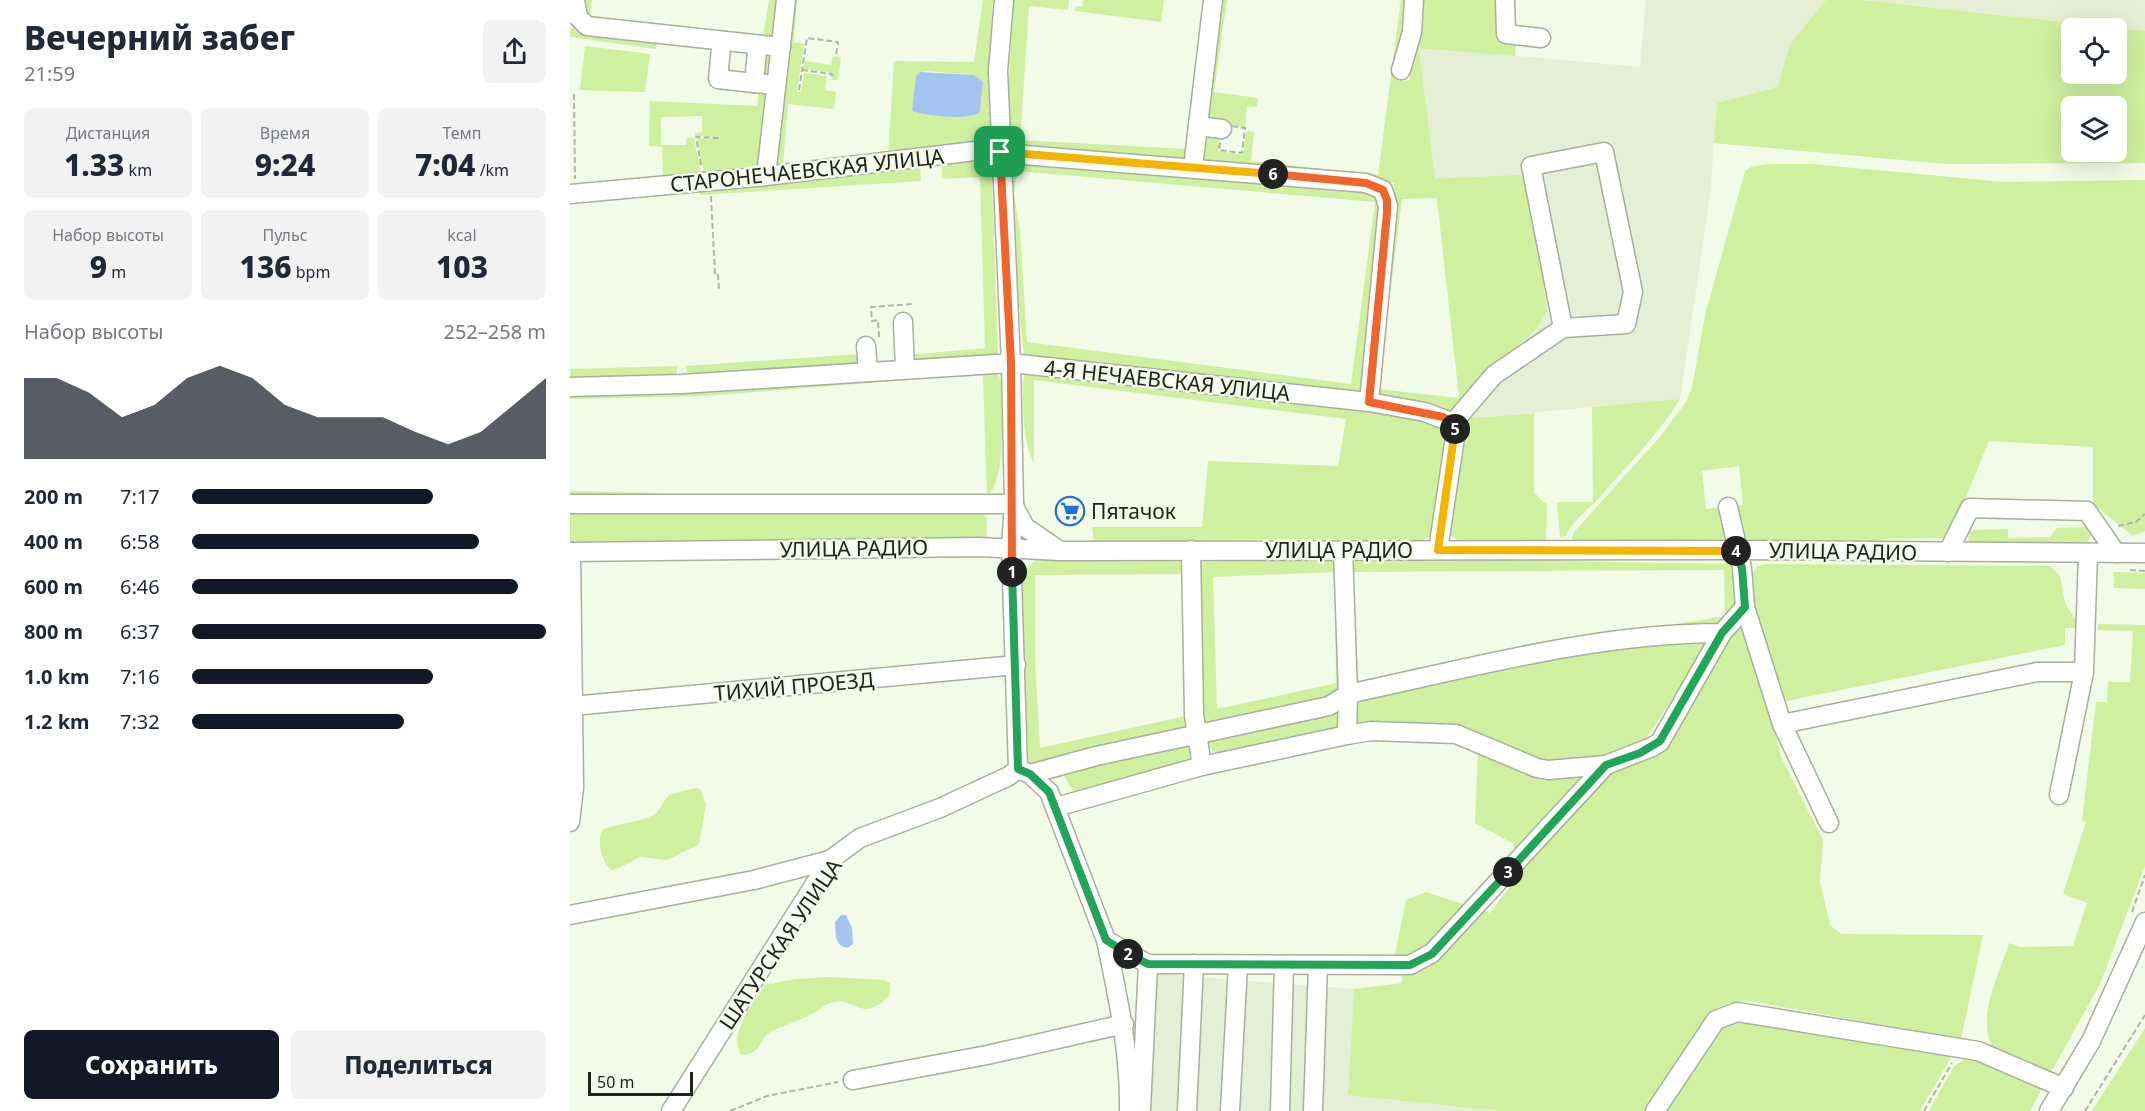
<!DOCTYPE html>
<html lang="ru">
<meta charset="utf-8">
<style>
body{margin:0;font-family:"Noto Sans",sans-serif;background:#f2f2f3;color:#1f2937;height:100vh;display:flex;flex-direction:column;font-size:22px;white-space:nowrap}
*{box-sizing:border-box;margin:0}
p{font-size:20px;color:#747a83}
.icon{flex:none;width:33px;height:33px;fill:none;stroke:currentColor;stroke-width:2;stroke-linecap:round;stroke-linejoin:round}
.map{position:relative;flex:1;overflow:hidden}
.drawer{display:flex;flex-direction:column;background:#fff;width:570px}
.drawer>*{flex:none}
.controls{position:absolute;left:1491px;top:18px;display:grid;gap:12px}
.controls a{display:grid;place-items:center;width:66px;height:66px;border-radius:9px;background:#fff;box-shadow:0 6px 24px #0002;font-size:30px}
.scale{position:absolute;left:18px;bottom:15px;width:105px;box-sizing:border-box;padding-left:6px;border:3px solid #21241d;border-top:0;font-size:16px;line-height:21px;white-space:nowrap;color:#21241d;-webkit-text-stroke:4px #f2fae8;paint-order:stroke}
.pin{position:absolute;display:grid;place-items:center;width:51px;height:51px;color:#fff;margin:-26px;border-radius:12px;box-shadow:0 3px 9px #0006}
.km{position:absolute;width:30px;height:30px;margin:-15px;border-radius:50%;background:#222;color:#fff;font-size:16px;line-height:30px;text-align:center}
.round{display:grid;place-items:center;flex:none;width:63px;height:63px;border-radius:9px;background:#f2f2f3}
.overview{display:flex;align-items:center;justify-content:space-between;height:102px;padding:0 24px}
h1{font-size:33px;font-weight:800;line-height:45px}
.stats{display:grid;grid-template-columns:repeat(3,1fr);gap:9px;height:102px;padding:6px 24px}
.stats div{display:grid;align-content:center;border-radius:9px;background:#f2f2f3;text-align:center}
.stats b{font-size:30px;font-weight:800}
.stats small{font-size:16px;font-weight:400}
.stats p{font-size:16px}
.chart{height:168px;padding:12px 24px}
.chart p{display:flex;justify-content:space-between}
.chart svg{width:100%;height:108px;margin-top:6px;fill:#111827;opacity:.7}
.button{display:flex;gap:12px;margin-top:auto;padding:12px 24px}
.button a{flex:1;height:69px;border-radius:9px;background:#111827;color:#fff;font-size:24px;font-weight:800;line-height:69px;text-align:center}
.button a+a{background:#f2f2f3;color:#1f2937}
ul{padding:0 24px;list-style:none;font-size:20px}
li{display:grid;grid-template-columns:96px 72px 1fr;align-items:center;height:45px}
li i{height:15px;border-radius:8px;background:#111827}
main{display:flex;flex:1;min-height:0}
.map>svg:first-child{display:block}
.built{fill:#e4efd6}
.green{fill:#cff09e;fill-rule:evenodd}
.water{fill:#a5c4f0}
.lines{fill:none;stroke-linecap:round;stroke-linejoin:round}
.minor-casing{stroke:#a8af9e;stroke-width:21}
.path{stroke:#b0b7a8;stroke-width:2;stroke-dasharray:6 3;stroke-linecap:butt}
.minor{stroke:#fff;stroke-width:18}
.split-1-casing{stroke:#fff;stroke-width:12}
.split-2-casing{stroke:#fff;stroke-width:12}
.split-3-casing{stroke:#fff;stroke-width:12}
.split-4-casing{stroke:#fff;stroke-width:12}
.split-5-casing{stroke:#fff;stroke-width:12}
.split-6-casing{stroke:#fff;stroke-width:12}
.split-7-casing{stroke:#fff;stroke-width:12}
.split-1{stroke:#f0652b;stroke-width:8}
.split-2{stroke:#22a559;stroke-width:8}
.split-3{stroke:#22a559;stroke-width:8}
.split-4{stroke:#22a559;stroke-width:8}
.split-5{stroke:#f5b400;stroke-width:8}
.split-6{stroke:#f0652b;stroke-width:8}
.split-7{stroke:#f5b400;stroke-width:8}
.labels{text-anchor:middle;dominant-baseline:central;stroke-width:5;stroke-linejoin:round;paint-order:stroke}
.street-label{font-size:21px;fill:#21241d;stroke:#f2fae8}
.poi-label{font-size:21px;fill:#21241d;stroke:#f2fae8;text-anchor:start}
</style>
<main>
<section class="drawer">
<div class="overview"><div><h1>Вечерний забег</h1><p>21:59</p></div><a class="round"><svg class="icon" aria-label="share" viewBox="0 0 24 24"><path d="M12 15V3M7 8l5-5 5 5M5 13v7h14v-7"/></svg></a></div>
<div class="stats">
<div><p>Дистанция</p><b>1.33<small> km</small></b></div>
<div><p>Время</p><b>9:24</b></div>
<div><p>Темп</p><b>7:04<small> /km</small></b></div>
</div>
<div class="stats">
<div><p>Набор высоты</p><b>9<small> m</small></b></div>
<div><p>Пульс</p><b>136<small> bpm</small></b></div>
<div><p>kcal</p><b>103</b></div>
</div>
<div class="chart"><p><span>Набор высоты</span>252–258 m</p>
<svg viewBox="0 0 160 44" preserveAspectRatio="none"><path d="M0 44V11L10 11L20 17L30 27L40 22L50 11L60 6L70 11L80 22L90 27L100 27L110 27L120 33L130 38L140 33L150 22L160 11V44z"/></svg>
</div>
<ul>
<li><b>200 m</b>7:17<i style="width:68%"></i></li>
<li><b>400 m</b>6:58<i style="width:81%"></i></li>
<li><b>600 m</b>6:46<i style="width:92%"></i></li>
<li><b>800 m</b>6:37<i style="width:100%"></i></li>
<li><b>1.0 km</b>7:16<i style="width:68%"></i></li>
<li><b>1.2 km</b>7:32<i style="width:60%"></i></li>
</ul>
<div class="button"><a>Сохранить</a><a>Поделиться</a></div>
</section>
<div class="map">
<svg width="1575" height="1111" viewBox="0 0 1575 1111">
<rect width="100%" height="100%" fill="#f2fae8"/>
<g class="built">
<path d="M1076,0h180l-36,44 -11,43 -62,16 -7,92 -30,204 -207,19 -13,-20 -41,-351 221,20z"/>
<path d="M1292,0h283v31z"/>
<path d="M575,973l209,16 -6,106 150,16h-360z"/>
</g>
<g class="green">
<path d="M13,0h9l-2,16 173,21 6,-37h11l-21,165 -55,8 -7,-34 25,-2 -27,-1v-3l7,-1v-16l-41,1v28h25l1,-7h7l7,35 -38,5 -1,-31 -13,-1 1,-45 107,5 6,-58 -180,-30z"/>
<path d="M219,0h8l-3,42 10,2 -7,48h4l3,-19 23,3 -2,14 11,2 -2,17 -46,-5 -5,61 105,-9 6,-95 80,1 9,-62h10l-4,67 2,72 -8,7 -189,22c-11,-1 -19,-3 -20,-15zM355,71l49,4 9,7 -3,30c-9,9 -55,4 -68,-1l4,-35z"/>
<path d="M444,0h55l-1,10 -39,-4 -9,134 167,9 16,-149h6l-20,161 -180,-14 -2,-38z"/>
<path d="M513,0h81l-3,22 -86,-11 1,-5 6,1z"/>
<path d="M649,0h8l-13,92 44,6 -1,9 -10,-1 -2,21 -35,-3 -2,10 12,2 -2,15 25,4 3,-24 8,1 -3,29 127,14 23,-175h10l-8,81 7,-1 7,-80h80l2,37 17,1 -1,18 -96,-8 16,131 84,-4 11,10 2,8 15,119 -12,18 -51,46 -28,34 -14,2 -61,-12 -8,-8 20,-162 1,-47 -193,-22zM867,198l22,200 -81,-9 24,-190z"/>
<path d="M1256,0h36l283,31v132l-199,1 -232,-21 3,-40 61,-16 12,-43zM1546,28v46h-44v-46zM1546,106v46h-44v-46z"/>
<path d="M0,28l87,11 -1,10 -86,-12z"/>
<path d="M15,46l65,8 -5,38 -65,-2z"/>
<path d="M263,56l8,1 -3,23h-6l1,-7 -29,-4 1,-8 26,4z"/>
<path d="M421,158l7,197 -89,11 -1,-11 77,-7 -5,-171 -38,2 -1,-18z"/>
<path d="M439,158l364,32 9,13 -20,190 -338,-37 -16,-165zM447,171l358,31 -24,182 -324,-42 -7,-112 -6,-35z"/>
<path d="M350,163l1,18 -221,14 -1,-9z"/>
<path d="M1197,164h44l194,18 140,-2v351l-12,5 -40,-32v-57l-104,-6 -38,92 -7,5 -61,1 -19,5 -125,-5 -5,-33 9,-1 -4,-39 -37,5 4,38 16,-2 5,32 -152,3 -3,-4 2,-6 86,-95 26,-35 6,-14 13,-73 40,-144 6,-4z"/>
<path d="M290,354l1,15 -173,6 -2,-9z"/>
<path d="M107,366v8l-4,7 -103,2v-14z"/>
<path d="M422,371l7,5 2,6c0,28 7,95 -14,115l-4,-122 -24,2v-4z"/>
<path d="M457,373l347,35 62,13 11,10 -15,105 -12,5 -137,-2 -189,4 -2,-16h110l6,-66 130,5 8,-47 -312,-39v84c-12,-25 -11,-56 -11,-83l1,-5z"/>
<path d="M311,377v5l-175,14 -136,3v-6z"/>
<path d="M1110,399c-23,37 -55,69 -84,102 -10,11 -25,20 -30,35l-6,1 -3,-35h36l-1,-95z"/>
<path d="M900,411l3,7 61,-5v79l9,10h4l-1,38 -86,1 -11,-6 16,-118z"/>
<path d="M0,491l87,2v8h-87z"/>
<path d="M0,509l412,3 5,7 -1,24 -416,2z"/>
<path d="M1517,527l5,7 -5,8 -116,1 -3,-3 2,-9 5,-1 33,-1v9l42,-1 7,-9z"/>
<path d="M761,559l5,3 4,133 -138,32 -3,-161 3,-4zM765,572l1,111 -119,26 -4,-132z"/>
<path d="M882,559l278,5c8,7 9,36 3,45 -4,6 -11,12 -16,17l-65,2 73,-12 -1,-46 -372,2v-8l4,-4z"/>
<path d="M466,560l144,2 10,10 4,158 -154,37 -11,-4 -6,-114v-69l3,-12zM614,574l2,142 -146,32 -5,-87v-86z"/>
<path d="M1195,564l285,2 10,10 5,27 16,25h-16v17l-284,57 -29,-101 -3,-23 9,-12z"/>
<path d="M1544,572l31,1v16l-31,-1z"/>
<path d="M1172,623l15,39 24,95 42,83 -3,42 10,43 11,9 142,1 -22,104 -212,-38c-16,1 -28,3 -41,12l-61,98h-149l-150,-16 6,-106 48,-6v-11l-7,-18 11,-54 20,-8 64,21 24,-32v-37l-39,-21 3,-71 34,12h120z"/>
<path d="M1528,624l47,1v241l-45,118 -51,92 -54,-25c-21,-31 4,-75 14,-108l11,4 53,-1 14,-43 -24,-9 23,-72 -4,-1 14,-119h11l1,-20h22l3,-51 -36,-1z"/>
<path d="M1142,638l-66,101 -31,16 -66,10 -51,-18 -146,-16 -1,-29 21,-8 268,-53z"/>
<path d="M769,708l-1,21 -112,25 -13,-3 -8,-11z"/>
<path d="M625,742l-1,17 -115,33 -6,-1 -10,-17z"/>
<path d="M125,788l5,1 6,15 -7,40 -32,16 -27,-3 -23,12 -6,1c-10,-10 -14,-28 -9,-40 15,-7 46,-8 56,-19 4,-4 6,-11 11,-16z"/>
<path d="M260,977l54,3 6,3c1,7 1,11 -4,16 -28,24 -30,-4 -56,4 -7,3 -13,9 -20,12 -12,6 -25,10 -38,16 -16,9 -7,22 -31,24 -13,-21 12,-53 24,-70l30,-6z"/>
<path d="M1174,1018l206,37 1,2 -31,54h-260l61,-81 13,-9z"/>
<path d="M1575,1028v83h-53z"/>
<path d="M1399,1057l71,30v6l-10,18h-101l25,-45z"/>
</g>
<g class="water">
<path d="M350,72l54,3 9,7 -3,30c-9,9 -55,4 -68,-1l4,-35z"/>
<path d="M271,915h5l6,13 1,16 -6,4c-13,-3 -11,-14 -12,-26z"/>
</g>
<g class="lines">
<g class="minor-casing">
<g id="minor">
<path d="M5,0l3,17 9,9 194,21"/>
<path d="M434,0l-6,71 13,292 3,141 -3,43 7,222"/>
<path d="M935,0l1,34 35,4"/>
<path d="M151,48l-3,31 36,4"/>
<path d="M187,51l-3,32 12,1"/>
<path d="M831,70l11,-38 2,-32"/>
<path d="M628,126l24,3"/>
<path d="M623,167l20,-167"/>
<path d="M196,176l20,-176"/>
<path d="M0,194l196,-18 209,-25 391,32 17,7 5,16 -19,196"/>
<path d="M333,322l2,47"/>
<path d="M296,346l2,26"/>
<path d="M0,387l112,-3 329,-21 358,39 56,10 28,11 3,8 -18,119"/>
<path d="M883,423l41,-48 69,-47 63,-4 7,-32 -29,-140 -73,14 32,162"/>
<path d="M0,504h444"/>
<path d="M444,506l11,21 32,22"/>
<path d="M1158,507l14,61 3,39 37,117 47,99"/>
<path d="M621,550l3,165 8,51"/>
<path d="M0,552l409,-5 81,4 675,-1 410,3"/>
<path d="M1378,552l22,-44 117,3 29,42"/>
<path d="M2,706l444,-41"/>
<path d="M1212,724l255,-52h47"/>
<path d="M777,735l24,-4 85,3 81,34 11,2 58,-5 46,-18 8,-5 62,-109"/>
<path d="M448,769l12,5 19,18 57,148 42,24 262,1 22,-12 174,-188"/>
<path d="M460,774l66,-18 233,-50 19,-12 -5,-144"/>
<path d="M1489,795l25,-123 4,-118"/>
<path d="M486,807l146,-41 145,-31 1,-41c123,-26 248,-61 374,-61l23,-26"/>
<path d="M0,822l4,-34 -3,-236"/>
<path d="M0,915l184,-35 76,-20"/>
<path d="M536,940c12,58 24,112 23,171"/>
<path d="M283,1080l134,-25 137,-31"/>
<path d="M571,1109l7,-145"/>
<path d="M101,1111l159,-251 30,-22 80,-30 69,-32 9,-7"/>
<path d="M617,1111l7,-147"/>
<path d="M660,1111l8,-146"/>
<path d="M710,1111l4,-146"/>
<path d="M743,1111l5,-146"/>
<path d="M1085,1111l61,-91 21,-8 241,39 86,37"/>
<path d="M1479,1111l42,-70 54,-119"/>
</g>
</g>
<g class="path">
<path d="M232,70l30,4 -1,6"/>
<path d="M229,90l8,-52 31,4 -2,14"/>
<path d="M4,94l1,85"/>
<path d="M653,125l22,3 -3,25 -23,-3z"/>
<path d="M131,165l-5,-28 25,1"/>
<path d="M141,196l4,79h3l1,15"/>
<path d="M309,337l-1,-17 -6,1 -1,-14 42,-3"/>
<path d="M1548,526l18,-4 9,-8"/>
<path d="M1560,570l15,1"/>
<path d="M1562,912l13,-37"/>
<path d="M160,1111l37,-15 71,-14"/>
<path d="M1354,1111l28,-48"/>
<path d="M1515,1111l60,-96"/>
</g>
<use href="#minor" class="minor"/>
</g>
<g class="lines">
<g class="split-1-casing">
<path id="split-1" d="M430,152l11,211 1,209"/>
</g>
<g class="split-2-casing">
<path id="split-2" d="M442,572l6,197 12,5 19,18 57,148 22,14"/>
</g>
<g class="split-3-casing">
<path id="split-3" d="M558,954l20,10 262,1 22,-11 76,-82"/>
</g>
<g class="split-4-casing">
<path id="split-4" d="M938,872l98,-107 34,-12 20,-12 62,-108 23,-26 -3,-39 -6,-17"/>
</g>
<g class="split-5-casing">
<path id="split-5" d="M885,429l-17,121 298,1"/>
</g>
<g class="split-6-casing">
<path id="split-6" d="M703,174l93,9 17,7 4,10v13l-18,189 74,15 10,6 2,6"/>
</g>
<g class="split-7-casing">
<path id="split-7" d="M430,152l273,22"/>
</g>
<use href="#split-1" class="split-1"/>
<use href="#split-2" class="split-2"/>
<use href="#split-3" class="split-3"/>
<use href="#split-4" class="split-4"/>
<use href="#split-5" class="split-5"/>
<use href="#split-6" class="split-6"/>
<use href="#split-7" class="split-7"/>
</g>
<defs>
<g id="supermarket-ring" transform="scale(1.5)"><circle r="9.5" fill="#f2fae8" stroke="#2071db" stroke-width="1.5"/><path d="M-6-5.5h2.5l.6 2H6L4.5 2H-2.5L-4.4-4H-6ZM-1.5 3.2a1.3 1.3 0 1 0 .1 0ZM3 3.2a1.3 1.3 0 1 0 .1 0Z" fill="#2071db"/></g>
</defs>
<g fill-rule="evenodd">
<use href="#supermarket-ring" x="500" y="511"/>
</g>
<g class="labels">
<g class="street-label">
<text transform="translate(237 170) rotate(-6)">СТАРОНЕЧАЕВСКАЯ УЛИЦА</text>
<text transform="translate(597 380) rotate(6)">4-Я НЕЧАЕВСКАЯ УЛИЦА</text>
<text transform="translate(284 548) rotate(-1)">УЛИЦА РАДИО</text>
<text x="769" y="550">УЛИЦА РАДИО</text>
<text transform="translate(1273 551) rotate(1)">УЛИЦА РАДИО</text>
<text transform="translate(224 686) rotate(-5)">ТИХИЙ ПРОЕЗД</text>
<text transform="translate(210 944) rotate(-56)">ШАТУРСКАЯ УЛИЦА</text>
</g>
<g class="poi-label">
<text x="521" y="511">Пятачок</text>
</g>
</g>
</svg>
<div class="controls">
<a><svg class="icon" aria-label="locate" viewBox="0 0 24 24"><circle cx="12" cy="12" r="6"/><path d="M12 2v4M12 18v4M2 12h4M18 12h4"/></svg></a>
<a><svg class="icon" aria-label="layers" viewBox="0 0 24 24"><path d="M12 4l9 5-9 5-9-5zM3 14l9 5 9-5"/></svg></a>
</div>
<div class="scale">50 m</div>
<div class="pin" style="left:430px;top:152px;background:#1e9e55"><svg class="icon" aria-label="arrive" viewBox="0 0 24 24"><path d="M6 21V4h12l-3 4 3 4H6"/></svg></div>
<b class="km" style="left:442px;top:572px">1</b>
<b class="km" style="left:558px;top:954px">2</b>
<b class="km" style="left:938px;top:872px">3</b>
<b class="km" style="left:1166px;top:551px">4</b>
<b class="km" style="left:885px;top:429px">5</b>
<b class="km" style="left:703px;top:174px">6</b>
</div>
</main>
